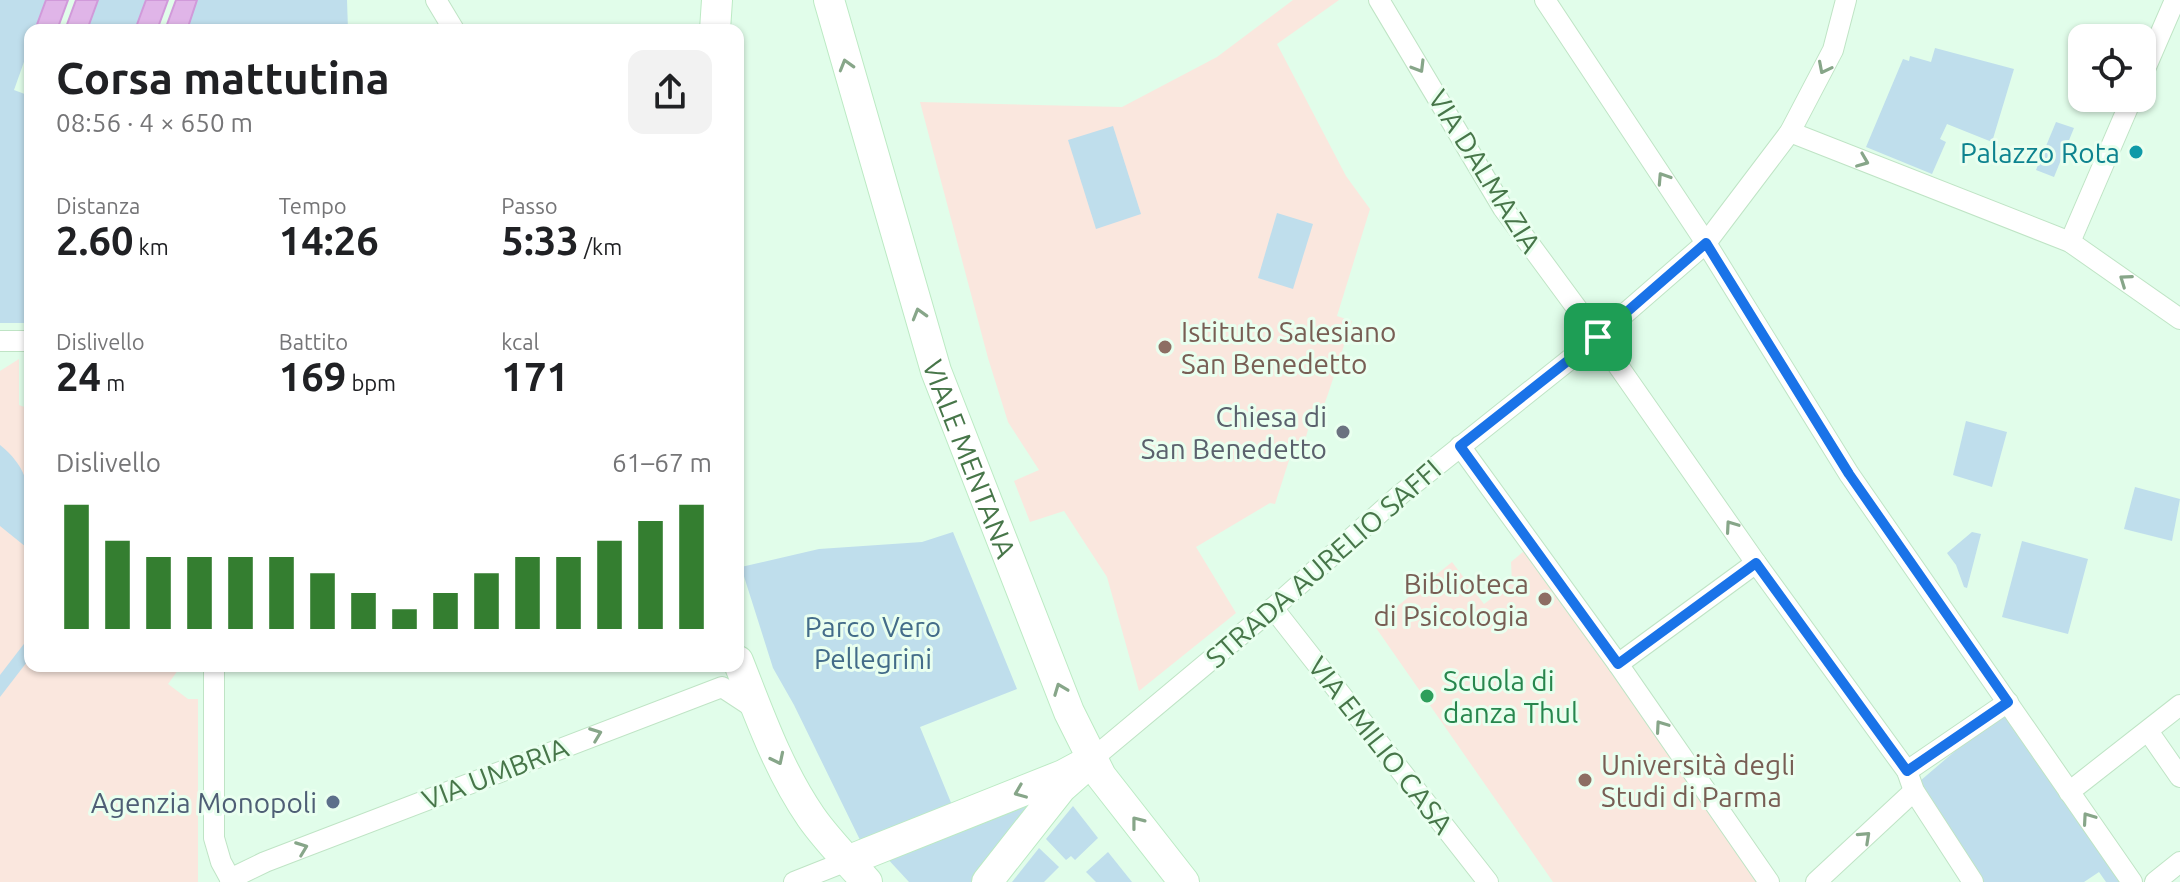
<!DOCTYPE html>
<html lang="it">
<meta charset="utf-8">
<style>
body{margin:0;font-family:Ubuntu,sans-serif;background:#f2f2f2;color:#202124;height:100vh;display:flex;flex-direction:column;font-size:30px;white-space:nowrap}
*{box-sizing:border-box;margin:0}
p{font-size:26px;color:#757577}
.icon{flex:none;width:44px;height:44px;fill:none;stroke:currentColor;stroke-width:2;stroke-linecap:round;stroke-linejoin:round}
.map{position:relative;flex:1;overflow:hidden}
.side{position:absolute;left:24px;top:24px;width:720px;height:648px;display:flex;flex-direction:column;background:#fff;border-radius:16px;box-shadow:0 2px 6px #0004}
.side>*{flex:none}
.tools{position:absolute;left:2068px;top:24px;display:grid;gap:16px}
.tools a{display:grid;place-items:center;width:88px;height:88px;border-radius:16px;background:#fff;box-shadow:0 2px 6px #0004;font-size:40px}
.pin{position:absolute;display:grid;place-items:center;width:68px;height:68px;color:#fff;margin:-34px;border-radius:16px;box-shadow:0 4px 12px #0006}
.round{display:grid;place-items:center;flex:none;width:84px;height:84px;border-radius:16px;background:#f2f2f2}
.head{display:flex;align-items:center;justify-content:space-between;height:136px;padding:0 32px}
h1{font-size:44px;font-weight:700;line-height:60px}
.figures{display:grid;grid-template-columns:repeat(3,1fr);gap:12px;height:136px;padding:8px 32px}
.figures div{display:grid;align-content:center}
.figures b{font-size:40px;font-weight:700}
.figures small{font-size:22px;font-weight:400}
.figures p{font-size:22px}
.chart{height:224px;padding:16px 32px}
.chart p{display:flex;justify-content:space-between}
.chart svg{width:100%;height:144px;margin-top:8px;stroke:#347e30;stroke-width:6}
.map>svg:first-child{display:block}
.education{fill:#fae7de}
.green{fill:#bfdeec}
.water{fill:#e0b5e8;stroke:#d19ada;stroke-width:2}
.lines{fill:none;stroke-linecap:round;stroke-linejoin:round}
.street-casing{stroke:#bfe4c5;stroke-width:22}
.secondary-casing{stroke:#bceac4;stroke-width:32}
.street{stroke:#fff;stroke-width:20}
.secondary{stroke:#fff;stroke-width:30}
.oneway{stroke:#87a689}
.route-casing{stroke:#fff;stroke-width:16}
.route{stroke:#1a73e8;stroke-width:10}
.culture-dot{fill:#0f9aa8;stroke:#e9ffef;stroke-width:3}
.education-dot{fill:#8d6e63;stroke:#e9ffef;stroke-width:3}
.worship-dot{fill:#6b7280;stroke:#e9ffef;stroke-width:3}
.leisure-dot{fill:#2e9e5b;stroke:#e9ffef;stroke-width:3}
.service-dot{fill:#5c6f8a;stroke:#e9ffef;stroke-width:3}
.labels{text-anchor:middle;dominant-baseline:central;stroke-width:6;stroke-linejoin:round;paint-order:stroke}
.culture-label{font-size:28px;fill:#0d838f;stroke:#e9ffef;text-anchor:end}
.street-label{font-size:28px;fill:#477649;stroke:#e9ffef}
.education-label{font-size:28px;fill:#785e54;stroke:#e9ffef;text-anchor:start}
.worship-label{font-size:28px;fill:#5b616d;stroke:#e9ffef;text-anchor:end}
.park-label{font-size:28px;fill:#436c89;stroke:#e9ffef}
.leisure-label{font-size:28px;fill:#27864d;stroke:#e9ffef;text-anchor:start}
.service-label{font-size:28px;fill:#4e5e75;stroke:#e9ffef;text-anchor:end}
</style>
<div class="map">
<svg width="2180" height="882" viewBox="0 0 2180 882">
<rect width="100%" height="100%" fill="#e1fdea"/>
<g class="education">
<path d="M1293,0h46l-62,44 69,132 24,33 -33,107 15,5 -24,73 -4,11 -8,-2 -14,47 -6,-2 -4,3 -17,53 -5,-1 -74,44 40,66 -97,78 -32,-114 -43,-66 -34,11 -16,-41 25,-11 -31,-48 -20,-64 -68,-256 202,5 95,-50z"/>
<path d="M19,359v46l11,4v257h151l-13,18 20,15h10v183h-198v-511z"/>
<path d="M1524,551l239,331h-210l-179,-257 78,-63 32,42 28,-21 -1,-21z"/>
</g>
<g class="green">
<path d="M0,0h46l-11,30h-5v15l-16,45 16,6v227h-30z"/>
<path d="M98,0h48l-11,30h-48z"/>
<path d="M197,0h150l1,30h-161z"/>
<path d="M1935,48l79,21 -22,73 -45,-18 -7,15 6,3 -14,32 -66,-27 37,-88 6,2 1,-5 21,6z"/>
<path d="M2056,122l18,6 -20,49 -18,-7z"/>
<path d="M1113,126l28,88 -45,15 -28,-89z"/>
<path d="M1277,213l36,11 -20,65 -35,-11z"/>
<path d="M1966,421l41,11 -15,55 -39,-12z"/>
<path d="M0,445c35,28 30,56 30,97l-4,5 -26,-21z"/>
<path d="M2135,487l45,12 -8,42 -48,-12z"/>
<path d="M953,532l64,157 -97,38 32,78 -91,37 -67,-137 -21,-37 -32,-101 78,-18 103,-7z"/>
<path d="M1972,532l9,2 -14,54 -3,-1 -8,-22 -9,-12z"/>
<path d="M2022,541l66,18 -20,75 -66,-17z"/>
<path d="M30,636v22l-30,39v-22z"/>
<path d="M2002,711l119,171h-15l-7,-10 -15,10h-104l-61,-92 1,-9z"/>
<path d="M1041,795l-67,87h-65l-24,-26z"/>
<path d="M1073,806l25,32 -23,22 -4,-4 -5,4 -20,-21z"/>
<path d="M1039,848l20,19 -15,15h-32z"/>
<path d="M1108,852l24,30h-36l-10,-10z"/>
</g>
<g class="water">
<path d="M46,0h22l-11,30h-22z"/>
<path d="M76,0h22l-11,30h-22z"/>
<path d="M146,0h22l-11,30h-22z"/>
<path d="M176,0h21l-10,30h-22z"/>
</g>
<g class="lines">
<g class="street-casing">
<g id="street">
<path d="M436,0l18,30"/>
<path d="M1379,0l124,208 95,129 158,226 151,208 7,20 59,91"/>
<path d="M1545,0l161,243 143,231 283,408"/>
<path d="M2142,76l33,-76"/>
<path d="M1790,132l280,110 110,77"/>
<path d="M2070,242l62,-144"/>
<path d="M0,341h30"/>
<path d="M1460,446l158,218 151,218"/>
<path d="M1273,608l215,274"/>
<path d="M1618,664l138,-101"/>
<path d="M214,666v172l7,24 11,20"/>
<path d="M2148,731l32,46"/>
<path d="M1091,760l182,-152 128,-114 197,-157 108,-94 84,-111 43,-82 13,-50"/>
<path d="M1907,771l101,-69"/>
<path d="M2069,792l111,-87"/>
<path d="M230,879l35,-17 457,-175 35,23"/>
<path d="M794,882l53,-21"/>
<path d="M1816,882l98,-91"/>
<path d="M2155,882l25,-20"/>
</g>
</g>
<g class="secondary-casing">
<g id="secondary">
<path id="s1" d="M829,0l107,371 133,341 32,64 83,106"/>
<path d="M715,30l2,-30"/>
<path d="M738,661c21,53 40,108 73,156 16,23 37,44 56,65"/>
<path d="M847,861l216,-86 28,-15"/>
<path d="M987,882l74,-94 17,-15"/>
</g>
</g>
<use href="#street" class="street"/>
<use href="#secondary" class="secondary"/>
</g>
<defs><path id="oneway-chevron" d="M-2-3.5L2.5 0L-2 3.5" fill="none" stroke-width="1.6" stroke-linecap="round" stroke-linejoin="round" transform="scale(2)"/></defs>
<g class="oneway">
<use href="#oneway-chevron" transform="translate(846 65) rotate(-106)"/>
<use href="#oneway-chevron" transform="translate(1419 67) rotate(59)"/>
<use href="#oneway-chevron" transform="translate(1824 68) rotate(117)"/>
<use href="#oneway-chevron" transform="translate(1863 161) rotate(22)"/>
<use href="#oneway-chevron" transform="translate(1663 178) rotate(-123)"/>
<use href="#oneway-chevron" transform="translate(2125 280) rotate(-145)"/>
<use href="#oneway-chevron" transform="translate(919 314) rotate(-106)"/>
<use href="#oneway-chevron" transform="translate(1731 526) rotate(-125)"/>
<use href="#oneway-chevron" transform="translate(1060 689) rotate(-111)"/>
<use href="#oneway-chevron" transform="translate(1661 726) rotate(-125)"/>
<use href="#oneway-chevron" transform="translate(596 734) rotate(-21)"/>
<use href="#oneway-chevron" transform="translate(778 759) rotate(64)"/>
<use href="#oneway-chevron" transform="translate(1020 792) rotate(158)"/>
<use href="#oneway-chevron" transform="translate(2088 818) rotate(-125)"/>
<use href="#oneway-chevron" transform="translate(1137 822) rotate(-128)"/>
<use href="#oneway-chevron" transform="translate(1865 837) rotate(-43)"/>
<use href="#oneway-chevron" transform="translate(302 848) rotate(-21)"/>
</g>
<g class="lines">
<g class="route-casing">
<path id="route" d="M1706,243l143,231 159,228 -101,69 -151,-208 -138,101 -158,-218 138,-109z"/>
</g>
<use href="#route" class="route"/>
</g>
<circle class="culture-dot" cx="2136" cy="152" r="8"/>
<g class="education-dot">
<circle cx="1165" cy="347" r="8"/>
<circle cx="1545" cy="599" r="8"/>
<circle cx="1585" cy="780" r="8"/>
</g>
<circle class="worship-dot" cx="1343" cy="432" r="8"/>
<circle class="leisure-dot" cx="1427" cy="696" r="8"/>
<circle class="service-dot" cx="333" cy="802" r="8"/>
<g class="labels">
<g class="culture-label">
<text x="2120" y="152">Palazzo Rota</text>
</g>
<g class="street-label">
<text transform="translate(1485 171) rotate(58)">VIA DALMAZIA</text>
<text stroke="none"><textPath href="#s1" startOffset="480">VIALE MENTANA</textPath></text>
<text transform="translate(1323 563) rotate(-41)">STRADA AURELIO SAFFI</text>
<text transform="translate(1381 745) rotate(52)">VIA EMILIO CASA</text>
<text transform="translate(495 773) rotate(-21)">VIA UMBRIA</text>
</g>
<g class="education-label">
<text x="1181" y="331">Istituto Salesiano<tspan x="1181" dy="32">San Benedetto</tspan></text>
<text x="1529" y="583" text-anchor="end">Biblioteca<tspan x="1529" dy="32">di Psicologia</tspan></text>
<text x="1601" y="764">Università degli<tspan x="1601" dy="32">Studi di Parma</tspan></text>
</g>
<g class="worship-label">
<text x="1327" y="416">Chiesa di<tspan x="1327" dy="32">San Benedetto</tspan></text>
</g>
<g class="park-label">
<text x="873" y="626">Parco Vero<tspan x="873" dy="32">Pellegrini</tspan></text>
</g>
<g class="leisure-label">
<text x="1443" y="680">Scuola di<tspan x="1443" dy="32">danza Thul</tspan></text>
</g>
<g class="service-label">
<text x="317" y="802">Agenzia Monopoli</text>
</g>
</g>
</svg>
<div class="tools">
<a><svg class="icon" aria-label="locate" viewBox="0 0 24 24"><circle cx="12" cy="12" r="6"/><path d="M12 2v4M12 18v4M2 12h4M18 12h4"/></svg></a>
</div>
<div class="pin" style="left:1598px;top:337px;background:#1e9e55"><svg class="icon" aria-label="arrive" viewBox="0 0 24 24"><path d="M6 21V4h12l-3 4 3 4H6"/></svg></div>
<section class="side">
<div class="head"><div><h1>Corsa mattutina</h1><p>08:56 · 4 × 650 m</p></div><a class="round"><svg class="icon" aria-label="share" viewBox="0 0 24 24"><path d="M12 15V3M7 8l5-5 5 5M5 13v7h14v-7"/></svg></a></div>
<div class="figures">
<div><p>Distanza</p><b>2.60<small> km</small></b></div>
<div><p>Tempo</p><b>14:26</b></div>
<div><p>Passo</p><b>5:33<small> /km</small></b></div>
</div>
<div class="figures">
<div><p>Dislivello</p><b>24<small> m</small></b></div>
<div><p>Battito</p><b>169<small> bpm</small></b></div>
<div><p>kcal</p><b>171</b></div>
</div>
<div class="chart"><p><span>Dislivello</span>61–67 m</p>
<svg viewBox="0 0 160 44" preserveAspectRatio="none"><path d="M5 44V6M15 44V17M25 44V22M35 44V22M45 44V22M55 44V22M65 44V27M75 44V33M85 44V38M95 44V33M105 44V27M115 44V22M125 44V22M135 44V17M145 44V11M155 44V6"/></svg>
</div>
</section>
</div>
